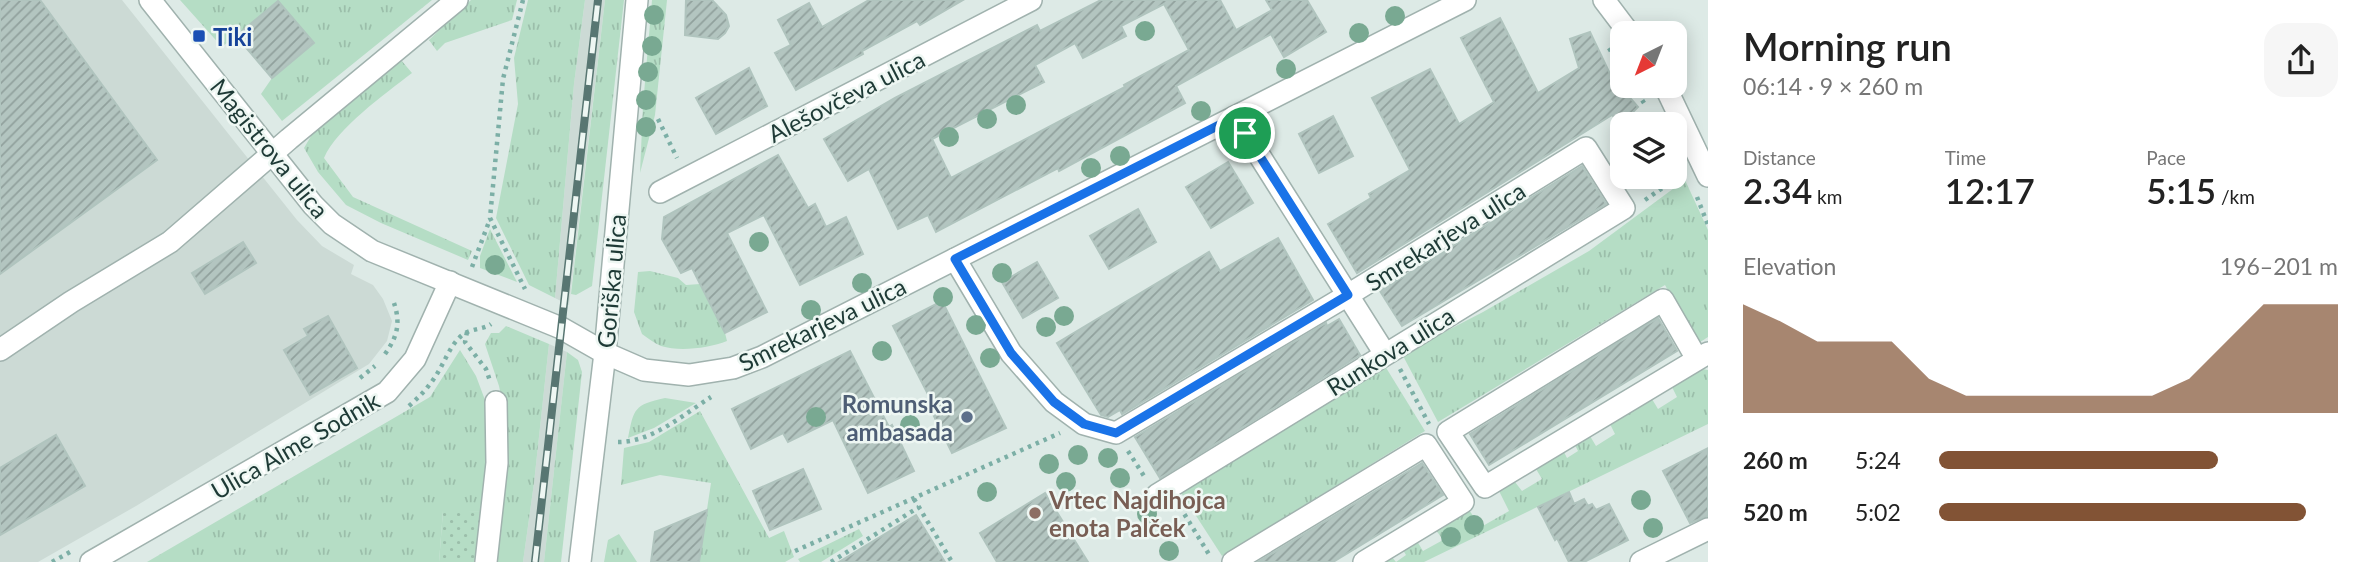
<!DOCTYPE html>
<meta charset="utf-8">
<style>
body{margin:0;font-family:Lato,sans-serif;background:#f6f6f6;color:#222;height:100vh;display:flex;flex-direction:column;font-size:26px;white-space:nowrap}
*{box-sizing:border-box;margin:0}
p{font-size:23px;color:#767676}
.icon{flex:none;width:38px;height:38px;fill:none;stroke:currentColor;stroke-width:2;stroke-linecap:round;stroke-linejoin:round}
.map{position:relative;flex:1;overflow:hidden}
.panel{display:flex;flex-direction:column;background:#fff;width:665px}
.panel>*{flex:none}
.needle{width:46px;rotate:222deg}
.buttons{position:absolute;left:1610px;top:21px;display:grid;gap:14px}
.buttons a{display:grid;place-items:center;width:77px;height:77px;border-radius:14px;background:#fff;box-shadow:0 4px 18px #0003;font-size:35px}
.pin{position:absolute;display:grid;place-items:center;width:60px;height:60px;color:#fff;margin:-30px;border:4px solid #fff;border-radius:50%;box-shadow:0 2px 7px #0007}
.round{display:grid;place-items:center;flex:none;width:74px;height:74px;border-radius:21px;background:#f6f6f6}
.headline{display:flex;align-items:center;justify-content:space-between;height:119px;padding:0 35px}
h1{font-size:38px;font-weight:600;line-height:52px}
.metrics{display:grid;grid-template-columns:repeat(3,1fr);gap:10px;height:119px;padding:7px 35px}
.metrics div{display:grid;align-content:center}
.metrics b{font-size:35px;font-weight:600}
.metrics small{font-size:19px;font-weight:400}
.metrics p{font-size:19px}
.chart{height:196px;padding:14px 35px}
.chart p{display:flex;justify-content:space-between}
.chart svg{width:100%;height:126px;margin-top:7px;fill:#825335;opacity:.7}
ul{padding:0 35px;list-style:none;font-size:23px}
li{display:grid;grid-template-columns:112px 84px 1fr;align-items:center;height:52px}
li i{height:18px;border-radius:9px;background:#825335}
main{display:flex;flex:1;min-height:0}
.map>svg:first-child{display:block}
.built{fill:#ccdad5}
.grass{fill:url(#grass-tufts)}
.garden{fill:url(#garden-dots)}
.building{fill:url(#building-hatch);stroke:#b0c4be;stroke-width:2;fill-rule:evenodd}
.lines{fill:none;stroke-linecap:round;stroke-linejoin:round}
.minor-casing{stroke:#a0b2ae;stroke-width:24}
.path{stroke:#7cafa6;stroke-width:4.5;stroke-dasharray:3.5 5;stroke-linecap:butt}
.minor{stroke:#fff;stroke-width:21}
.rail-casing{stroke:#587672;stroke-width:8}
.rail{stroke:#eef7f3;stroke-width:5;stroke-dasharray:16;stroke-linecap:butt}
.tree{fill:#79a992}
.route-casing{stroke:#fff;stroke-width:14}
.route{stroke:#1a73e8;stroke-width:9}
.transit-dot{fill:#1a4fb4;stroke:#eef7f3;stroke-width:2.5}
.service-dot{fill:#5c6f8a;stroke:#eef7f3;stroke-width:2.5}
.education-dot{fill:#8d6e63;stroke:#eef7f3;stroke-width:2.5}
.labels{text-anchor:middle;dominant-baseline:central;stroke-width:5;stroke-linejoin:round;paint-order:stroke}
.transit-label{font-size:24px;font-weight:bold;fill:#164399;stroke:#eef7f3;text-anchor:start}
.street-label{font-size:24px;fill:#1e3a36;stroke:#eef7f3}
.service-label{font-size:24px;font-weight:bold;fill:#4e5e75;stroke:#eef7f3;text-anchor:end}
.education-label{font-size:24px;font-weight:bold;fill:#785e54;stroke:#eef7f3;text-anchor:start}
</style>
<main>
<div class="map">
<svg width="1708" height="562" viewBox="0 0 1708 562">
<defs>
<pattern id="grass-tufts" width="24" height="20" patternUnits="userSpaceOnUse" patternTransform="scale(1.75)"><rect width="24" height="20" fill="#b5ddc5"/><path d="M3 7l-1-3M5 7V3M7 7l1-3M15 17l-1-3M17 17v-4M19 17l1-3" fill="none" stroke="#9bbeaa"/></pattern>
<pattern id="garden-dots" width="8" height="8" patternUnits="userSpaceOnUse" patternTransform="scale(1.75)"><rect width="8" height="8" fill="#b5ddc5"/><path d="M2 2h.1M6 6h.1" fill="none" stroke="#9bbeaa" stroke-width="1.8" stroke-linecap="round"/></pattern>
<pattern id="building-hatch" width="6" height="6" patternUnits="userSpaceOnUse" patternTransform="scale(1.75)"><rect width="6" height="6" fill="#b3c5c0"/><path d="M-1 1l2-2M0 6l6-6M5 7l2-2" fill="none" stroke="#91a19d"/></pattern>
</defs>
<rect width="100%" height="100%" fill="#ddeae6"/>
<g class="built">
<path d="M0,0h122l175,220 25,26 32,19 -3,9 22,11 10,14 9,22 -5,20 -18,23 -233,142 -98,56h-38z"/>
<path d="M585,0h20l-36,305 -14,-7 19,-214z"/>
<path d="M549,344l18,8 -23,210h-21l11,-79z"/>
</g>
<g class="grass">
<path d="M180,0h252l-150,121 -21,-27 11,-16 41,-36 -35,-41 -56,46z"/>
<path d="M471,0h46l-5,20 -67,23 -8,8 -8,-11z"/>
<path d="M528,0h57l-11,84 -19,214 -26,-13 -33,-67 22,-114 -4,-46z"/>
<path d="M605,0h19l-32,286 -16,9 -5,-1z"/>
<path d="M652,0h15l-12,115 -15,58 3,-68z"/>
<path d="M401,60l11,13c-27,21 -75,55 -88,85l29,39 119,54 -4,9 -87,-37 -35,-18 -28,-33 -14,-24 10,-17z"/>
<path d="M1685,180l23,50v107l-11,7 -32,-59 -227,137 -36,-68 81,-42 106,-61z"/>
<path d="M490,229l27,53 -37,-14v-12z"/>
<path d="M650,271l28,7 8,7 14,-1 25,49 2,8c-18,7 -47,11 -66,5 -7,-3 -13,-8 -19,-12l-8,-22 4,-40z"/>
<path d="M506,326l43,18 -15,139 -11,79h-28l11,-143 -7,-33 -14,-42 6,-11h8z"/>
<path d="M460,350l16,26 12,32 -4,104 -41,-1 -4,51h-292l283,-165z"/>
<path d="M567,352l11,8 4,12 -21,190h-17z"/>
<path d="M1385,366l40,65 -203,125 -42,-65z"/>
<path d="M1702,369l6,1v54l-284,138h-41l9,-5 4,5 10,-7 -3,-5 14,-9 6,10 20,-11 -7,-10 33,-20 12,17 28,-16 -10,-20 16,-9 7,9 20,-12 -6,-10 28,-17 3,6 11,-7 -3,-6 15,-9 6,10 19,-12 -5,-10 42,-25 6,10 19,-12 -5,-10z"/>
<path d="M665,398l31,5 -42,25 -26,10c6,-30 6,-33 37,-40z"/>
<path d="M700,411l69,127 15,-7 10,26 -9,5h-86l12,-79 -51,-8 -39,10 3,-37 25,-6z"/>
<path d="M859,529l4,7 -42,26h-21l-2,-3z"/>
<path d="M619,534l18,28h-33l4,-22z"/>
</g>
<path class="garden" d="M452,510l32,2 -6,50h-39l4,-51z"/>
<g class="building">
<path d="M0,0h40l117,160 -157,114z"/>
<path d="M686,0h26l14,15 3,11 -4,7 -7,6 -33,-4z"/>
<path d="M869,0h94l-43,25 -3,-4 -55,30 1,3 -67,36 -21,-37 16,-8 -13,-25 31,-17 13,24z"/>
<path d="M1101,0h119l16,30 36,-20 -6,-10h41l19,32 -42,25 -13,-23 -95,52 9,17 -126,68 -1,-3 -122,64 -8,-17 -30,14 -29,-60 -21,12 -24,-42 71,-41 142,-73 3,6zM1164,4l25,46 -65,35 1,2 -174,91 -19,-39 112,-57 -9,-17 40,-22 8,15 43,-22 -5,-10z"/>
<path d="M278,1l36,42 -42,35 -36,-42z"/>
<path d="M1500,18l38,75 41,-25 -9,-29 20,-7 21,44 27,31 -17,17 -9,-9 -255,158 -29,-49 43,-26 -2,-4 41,-24 -38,-72 58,-29 29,55 35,-22 -33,-64z"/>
<path d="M749,68l18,38 -51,28 -20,-36z"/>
<path d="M1333,116l20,40 -34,17 -20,-39z"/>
<path d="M778,155l30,53 7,-4 11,23 20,-10 17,37 -63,31 -36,-70 -37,18 40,79 -42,21 -33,-65 -11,5 -19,-34 2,-22z"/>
<path d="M1228,162l25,41 -42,25 -25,-41z"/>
<path d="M1582,166l24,38 -204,122 -22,-35z"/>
<path d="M1138,209l18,33 -47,27 -19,-33z"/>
<path d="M1278,238l35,62 -191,114 -2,-4 -12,7 -7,-2 -44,-72 152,-91 11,19z"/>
<path d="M243,242l13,21 -51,31 -13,-21z"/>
<path d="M1037,262l21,36 -35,20 -21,-36z"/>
<path d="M942,301l64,127 -54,25 -23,-47 4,-2 -40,-78z"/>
<path d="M328,316l29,52 -47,27 -26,-45 24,-14 -4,-7z"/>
<path d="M1658,318l19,33 -188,114 -19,-31z"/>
<path d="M1339,319l21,36 -200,123 -25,-41 191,-114 1,3z"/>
<path d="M850,351l39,76 3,-2 22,46 -46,22 -35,-73 -45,22 -5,-9 -32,16 -19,-40z"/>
<path d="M56,435l29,51 -85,49v-67z"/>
<path d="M1708,448v68l-18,7 -27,-52z"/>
<path d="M1422,463l21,32 -110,67h-75z"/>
<path d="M803,469l18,40 -51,21 -17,-39z"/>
<path d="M1569,492l5,12 10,-5 4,7 4,-2 4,6 13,-6 19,36 -44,22h-15l-12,-24 -2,2 -17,-33z"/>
<path d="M1045,493l43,69h-91l-17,-29z"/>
<path d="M707,510l-8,52h-48l4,-30z"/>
<path d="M916,515l29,47h-106z"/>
</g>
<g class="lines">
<g class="minor-casing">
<g id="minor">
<path d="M150,0l163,205 19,19 40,27 189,77 44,25 39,17 45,5 44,-7 29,-11 703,-357"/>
<path d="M1604,0l25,33"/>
<path d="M1665,86l43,90"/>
<path d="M1235,117l150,237"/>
<path d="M660,192l371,-192"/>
<path d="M955,259l56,94 43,49 30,22 32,9 232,-138 238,-147 38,60 -467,287"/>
<path d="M0,350l71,-48 99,-60 119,-103 168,-139"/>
<path d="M1697,359l-34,-59 -215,132 37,55 223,-134"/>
<path d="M91,562l296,-170 28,-33 35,-77"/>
<path d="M486,562l11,-99 -1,-61"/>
<path d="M580,562l25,-209 32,-353"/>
<path d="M1233,562l193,-117 37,57 -99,60"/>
<path d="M1641,562l67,-33"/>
</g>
</g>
<g class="path">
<path d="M523,0l-20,79 -13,139 35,71"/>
<path d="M1609,48l13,21"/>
<path d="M1633,86l11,17"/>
<path d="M658,119l19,39"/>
<path d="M1697,197l11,28"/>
<path d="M1645,200l39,-27"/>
<path d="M472,267l18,-48"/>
<path d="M467,332l-2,10 21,27 4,12"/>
<path d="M385,354c12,-17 16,-30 9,-51"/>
<path d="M1400,369l29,55"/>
<path d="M360,378l15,-12"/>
<path d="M409,406c10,-9 19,-18 26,-29 9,-13 14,-30 26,-41 9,-8 22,-6 30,-12"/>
<path d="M618,442c34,0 65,-27 93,-45"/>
<path d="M1128,451l16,25"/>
<path d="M914,499l38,63"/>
<path d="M1180,507l30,49"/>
<path d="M795,551l265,-118"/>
<path d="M52,562l18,-10"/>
<path d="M831,562l88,-55"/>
</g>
<use href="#minor" class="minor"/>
<g class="rail-casing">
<path id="rail" d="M535,562l63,-562"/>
</g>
<use href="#rail" class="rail"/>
</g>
<g class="tree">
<circle cx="654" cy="15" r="10"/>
<circle cx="1395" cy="16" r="10"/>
<circle cx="1145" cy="31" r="10"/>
<circle cx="1359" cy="33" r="10"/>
<circle cx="652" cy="46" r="10"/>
<circle cx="1286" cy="69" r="10"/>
<circle cx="648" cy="72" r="10"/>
<circle cx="646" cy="100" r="10"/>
<circle cx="1016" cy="105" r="10"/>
<circle cx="1201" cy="111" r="10"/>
<circle cx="987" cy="119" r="10"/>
<circle cx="646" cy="127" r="10"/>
<circle cx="949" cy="137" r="10"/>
<circle cx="1120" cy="156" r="10"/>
<circle cx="1091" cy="168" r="10"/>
<circle cx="759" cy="242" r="10"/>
<circle cx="495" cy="265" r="10"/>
<circle cx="1002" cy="273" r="10"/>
<circle cx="862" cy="283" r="10"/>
<circle cx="943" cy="297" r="10"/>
<circle cx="811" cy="310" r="10"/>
<circle cx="1064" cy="316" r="10"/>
<circle cx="976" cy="325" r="10"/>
<circle cx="1046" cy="327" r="10"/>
<circle cx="882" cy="351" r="10"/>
<circle cx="990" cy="358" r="10"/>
<circle cx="816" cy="417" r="10"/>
<circle cx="910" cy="425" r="10"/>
<circle cx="1078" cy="455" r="10"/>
<circle cx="1108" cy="458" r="10"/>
<circle cx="1049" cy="464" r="10"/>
<circle cx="1120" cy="478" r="10"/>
<circle cx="1066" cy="482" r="10"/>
<circle cx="987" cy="492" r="10"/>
<circle cx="1641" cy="500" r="10"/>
<circle cx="1147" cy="514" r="10"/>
<circle cx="1474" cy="525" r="10"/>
<circle cx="1653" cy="528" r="10"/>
<circle cx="1451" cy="537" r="10"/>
<circle cx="1169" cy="551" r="10"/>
</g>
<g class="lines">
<g class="route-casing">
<path id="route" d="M1235,117l113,178 -232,138 -32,-9 -30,-22 -43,-49 -56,-94z"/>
</g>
<use href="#route" class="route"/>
</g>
<rect class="transit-dot" x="192" y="29" width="14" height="14" rx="3.5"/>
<circle class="service-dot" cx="967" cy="417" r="7"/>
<circle class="education-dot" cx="1035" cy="513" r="7"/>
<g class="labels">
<g class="transit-label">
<text x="213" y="36">Tiki</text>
</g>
<g class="street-label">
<text transform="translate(846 96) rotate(-27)">Alešovčeva ulica</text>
<text transform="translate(270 148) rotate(51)">Magistrova ulica</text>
<text transform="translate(1445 236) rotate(-32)">Smrekarjeva ulica</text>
<text transform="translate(611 281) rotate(-85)">Goriška ulica</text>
<text transform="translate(822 324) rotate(-26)">Smrekarjeva ulica</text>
<text transform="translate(1390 351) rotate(-32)">Runkova ulica</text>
<text transform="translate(295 445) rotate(-30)">Ulica Alme Sodnik</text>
</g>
<g class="service-label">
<text x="953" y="403">Romunska<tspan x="953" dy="28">ambasada</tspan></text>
</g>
<g class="education-label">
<text x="1049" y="499">Vrtec Najdihojca<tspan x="1049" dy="28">enota Palček</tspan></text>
</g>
</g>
</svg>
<div class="buttons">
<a><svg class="needle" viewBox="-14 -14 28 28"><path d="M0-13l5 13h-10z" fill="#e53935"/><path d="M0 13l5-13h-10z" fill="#767676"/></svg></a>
<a><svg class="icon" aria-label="layers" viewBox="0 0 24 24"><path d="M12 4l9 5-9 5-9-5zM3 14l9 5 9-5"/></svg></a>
</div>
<div class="pin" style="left:1245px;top:133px;background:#1e9e55"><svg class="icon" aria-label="arrive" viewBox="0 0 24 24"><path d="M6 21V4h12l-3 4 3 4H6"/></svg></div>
</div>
<section class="panel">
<div class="headline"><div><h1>Morning run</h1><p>06:14 · 9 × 260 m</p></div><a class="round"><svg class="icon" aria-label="share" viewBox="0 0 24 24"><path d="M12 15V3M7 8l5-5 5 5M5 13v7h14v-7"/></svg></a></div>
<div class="metrics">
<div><p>Distance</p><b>2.34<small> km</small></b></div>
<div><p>Time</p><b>12:17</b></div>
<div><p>Pace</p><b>5:15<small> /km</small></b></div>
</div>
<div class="chart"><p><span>Elevation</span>196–201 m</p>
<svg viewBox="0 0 160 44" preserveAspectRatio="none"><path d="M0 44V6L10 12L20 19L30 19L40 19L50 32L60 38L70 38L80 38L90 38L100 38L110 38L120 32L130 19L140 6L150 6L160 6V44z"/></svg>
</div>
<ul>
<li><b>260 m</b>5:24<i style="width:70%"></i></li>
<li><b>520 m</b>5:02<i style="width:92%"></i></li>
</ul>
</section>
</main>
